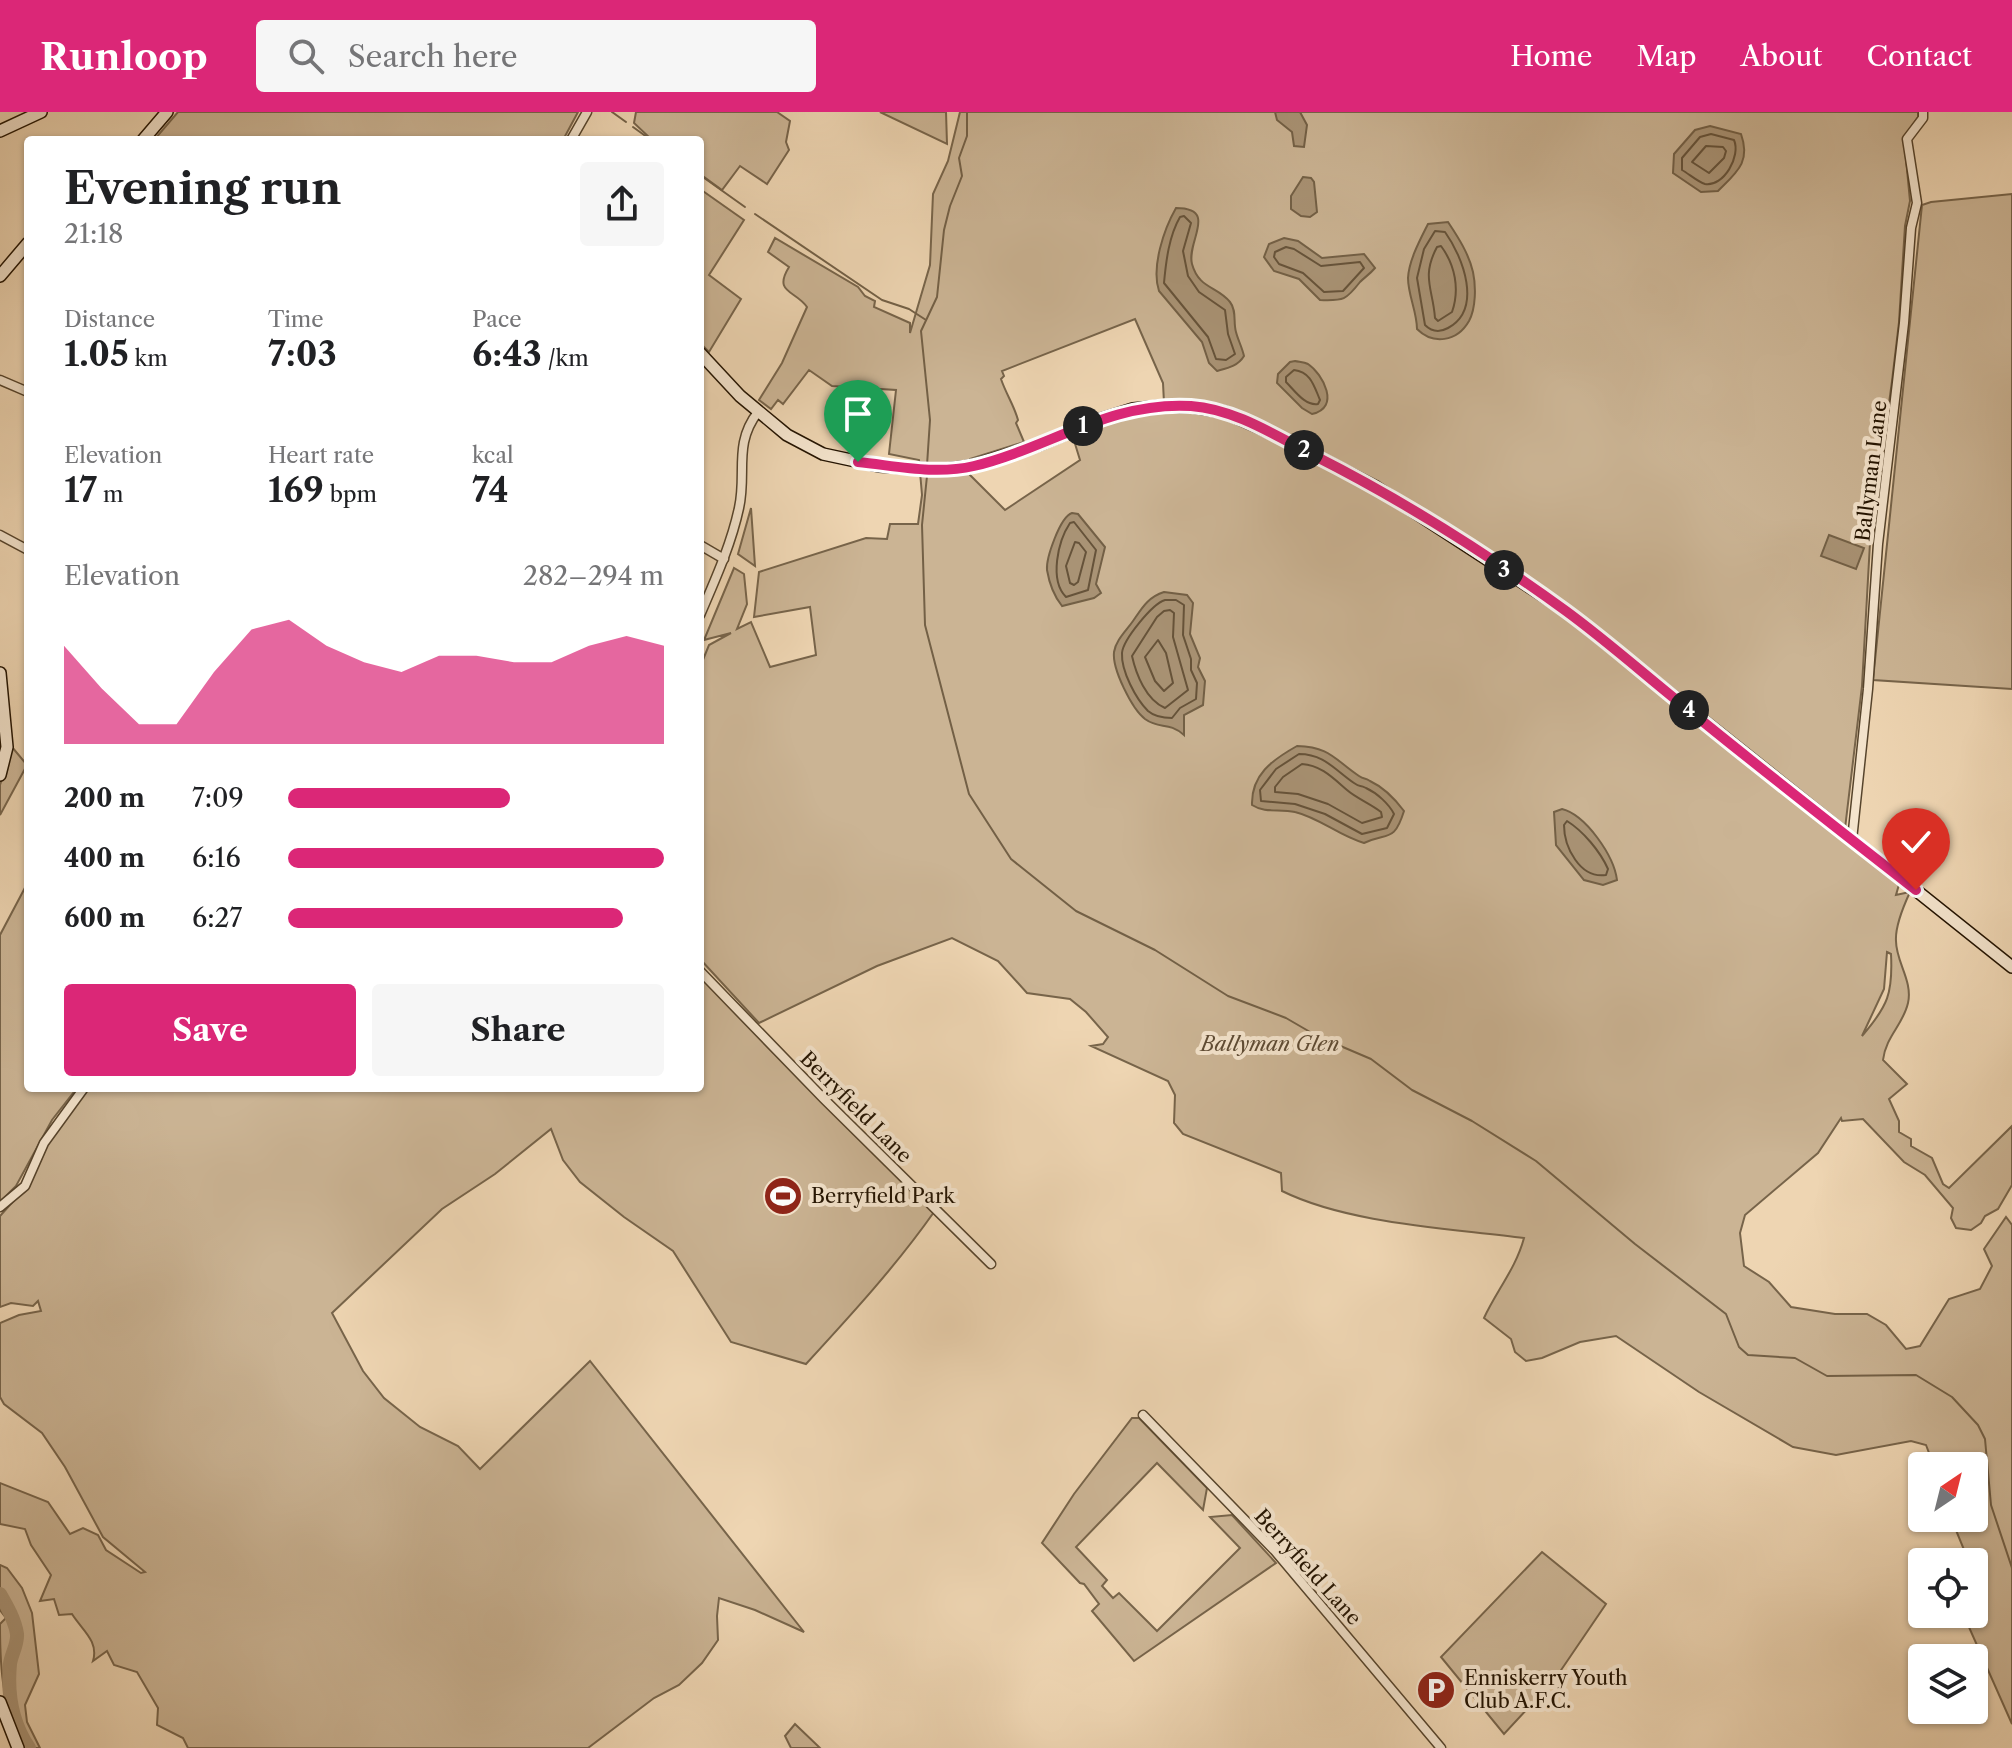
<!DOCTYPE html>
<meta charset="utf-8">
<style>
body{margin:0;font-family:"Libre Caslon Text",serif;background:#f6f6f6;color:#202124;height:100vh;display:flex;flex-direction:column;font-size:30px;white-space:nowrap}
*{box-sizing:border-box;margin:0}
p{font-size:26px;color:#757577}
.icon{flex:none;width:44px;height:44px;fill:none;stroke:currentColor;stroke-width:2;stroke-linecap:round;stroke-linejoin:round}
.map{position:relative;flex:1;overflow:hidden}
.details{position:absolute;left:24px;top:24px;width:680px;height:956px;display:flex;flex-direction:column;background:#fff;border-radius:8px;box-shadow:0 2px 6px #0004}
.details>*{flex:none}
.needle{width:52px;rotate:35deg}
.buttons{position:absolute;left:1908px;top:1340px;display:grid;gap:16px}
.buttons a{display:grid;place-items:center;width:80px;height:80px;border-radius:8px;background:#fff;box-shadow:0 2px 6px #0004;font-size:40px}
.pin{position:absolute;display:grid;place-items:center;width:68px;height:68px;color:#fff;margin:-82px -34px;border-radius:50% 50% 50% 0;rotate:-45deg;box-shadow:0 0 8px #0007}
.pin .icon{rotate:45deg}
.km{position:absolute;width:40px;height:40px;margin:-20px;border-radius:50%;background:#222;color:#fff;font-size:22px;line-height:40px;text-align:center}
.round{display:grid;place-items:center;flex:none;width:84px;height:84px;border-radius:8px;background:#f6f6f6}
.headline{display:flex;align-items:center;justify-content:space-between;height:136px;padding:0 40px}
h1{font-size:44px;font-weight:700;line-height:60px}
.metrics{display:grid;grid-template-columns:repeat(3,1fr);gap:12px;height:136px;padding:8px 40px}
.metrics div{display:grid;align-content:center}
.metrics b{font-size:34px;font-weight:700}
.metrics small{font-size:22px;font-weight:400}
.metrics p{font-size:22px}
.chart{height:224px;padding:16px 40px}
.chart p{display:flex;justify-content:space-between}
.chart svg{width:100%;height:144px;margin-top:8px;fill:#db2777;opacity:.7}
.action{display:flex;gap:16px;margin-top:auto;padding:16px 40px}
.action a{flex:1;height:92px;border-radius:8px;background:#db2777;color:#fff;font-size:32px;font-weight:700;line-height:92px;text-align:center}
.action a+a{background:#f6f6f6;color:#202124}
ul{padding:0 40px;list-style:none;font-size:26px}
li{display:grid;grid-template-columns:128px 96px 1fr;align-items:center;height:60px}
li i{height:20px;border-radius:10px;background:#db2777}
header{display:flex;align-items:center;gap:48px;box-sizing:border-box;height:112px;padding:0 40px;background:#db2777;color:#fff}
header strong{font-size:38px}
nav{display:flex;gap:44px;margin-inline-start:auto;font-size:28px}
.search{width:560px;height:72px;background:#f6f6f6;display:flex;align-items:center;gap:20px;box-sizing:border-box;padding:0 28px;border-radius:8px;color:#757577;font-size:30px}
.map>svg:first-child{display:block}
.green{fill:#cbb494;stroke:#77644a;stroke-width:2;fill-rule:evenodd}
.water{fill:#a99375;stroke:#736046;stroke-width:2}
.lines{fill:none;stroke-linecap:round;stroke-linejoin:round}
.shore{stroke:#66533a;stroke-width:2}
.stream{stroke:#736046;stroke-width:2}
.river{stroke:#a99375;stroke-width:14}
.street-casing{stroke:#56442c;stroke-width:11}
.secondary-casing{stroke:#231300;stroke-width:14}
.street{stroke:#f4e4cd;stroke-width:8}
.secondary{stroke:#f4e4cd;stroke-width:11}
.route-casing{stroke:#fff;stroke-width:16}
.route{stroke:#db2777;stroke-width:10}
.labels{text-anchor:middle;dominant-baseline:central;stroke-width:8;stroke-linejoin:round;paint-order:stroke}
.street-label{font-size:20px;fill:#231300;stroke:#f4e4cd}
.park-label{font-size:20px;font-style:italic;fill:#5e4b34;stroke:#f4e4cd}
.poi-label{font-size:20px;fill:#231300;stroke:#f4e4cd;text-anchor:start}
</style>
<header>
<strong>Runloop</strong>
<div class="search"><svg class="icon" aria-label="search" viewBox="0 0 24 24"><circle cx="10" cy="10" r="6"/><path d="M15 15l6 6"/></svg>Search here</div>
<nav><a>Home</a><a>Map</a><a>About</a><a>Contact</a></nav>
</header>
<div class="map">
<svg width="2012" height="1636" viewBox="0 0 2012 1636">
<rect width="100%" height="100%" fill="#eed5b2"/>
<filter id="stains"><feTurbulence type="fractalNoise" baseFrequency=".0025" numOctaves="4"/><feColorMatrix values="0 0 0 0 .2 0 0 0 0 .09 0 0 0 0 .02 0 0 0 .5 -.17"/></filter>
<radialGradient id="worn" r=".72"><stop offset=".6" stop-color="#630" stop-opacity="0"/><stop offset="1" stop-color="#630" stop-opacity=".3"/></radialGradient>
<g class="green">
<path d="M178,0h400l-15,28h-409z"/>
<path d="M636,0h141l13,9 -4,21 3,8 -22,34 -27,-18 -18,24 -22,-16v-34h-48l-18,-17z"/>
<path d="M880,0h66l1,32z"/>
<path d="M960,0h958v5l-14,21 6,63 -5,25 -6,96 -7,59 -22,162 -8,143 -18,151 56,44 -4,14 14,-3c-6,13 -15,34 -14,49 0,21 17,40 12,62 -5,22 -22,33 -25,57l24,24 -18,15 10,22v11l12,7v7l21,12 11,26 6,4 63,-62v59l-14,24 -13,7 -4,7 -10,7 -15,-2 -5,-10 2,-10 -28,-33 -21,-13 -41,-43 -21,2 -1,-3 -23,35 -73,62 -5,18 4,33 25,16 22,25 44,7h32l19,11 20,24 14,-3 29,-47 31,-10 12,-23 -8,-17 22,-32 6,8v499l-44,-99 -2,-11h8v-52h-5l-18,-44h23v-52h-40l-8,-21 -15,-4 -75,14 -43,-8 -94,-55 -83,-56 -36,6 -38,16 -16,3 -11,-9 -4,-13 -27,-21c13,-28 32,-50 40,-80 -75,-10 -175,-14 -242,-47l-1,-18 -98,-39 -9,-11 1,-28 -7,-14 -77,-35 12,-2 5,-7 -22,-25 -16,-13 -43,-6 -29,-32 -46,-23 -75,28 -118,57 -59,-64v-292l9,-22 22,-12 -27,7 30,-72 10,6 3,30 -10,25 14,-7 19,45 46,-12 -6,-48 -56,10 5,-45 107,-34 21,1 3,-15h28l4,-29 -3,-35 -30,-6 7,-64 -64,-4 -23,-16 -26,34 -5,-4 -7,9 -12,-9 23,-37 25,-56c-12,-17 -34,-14 -18,-40l-21,-15 7,-14 83,49 7,9 10,5 -1,6 36,16v10l20,-68 3,-71 15,-33zM1135,207l28,64 1,20 -92,31 8,26 -75,50 -35,-35v-16l54,-17 -8,-19 2,-3c-4,-15 -12,-26 -17,-41l3,-3 -2,-5zM1887,840l4,2c2,39 -3,52 -29,82l22,-47z"/>
<path d="M700,77l44,31 -35,55 32,24 -32,53 -9,-9z"/>
<path d="M2012,82v495l-139,-9 49,-475 9,-3z"/>
<path d="M751,396l4,58 -17,-12z"/>
<path d="M12,635l15,18 -27,50v-30z"/>
<path d="M28,770v206h49l-25,32 -36,66 -16,16v-267z"/>
<path d="M700,861l234,239c-38,54 -83,103 -128,152l-75,-22 -58,-91 -49,-34 -44,-35 -17,-22 -12,-31 -56,45 -53,35 -110,104 31,58 21,27 36,29 38,19 22,23 110,-108 214,271 -49,-22 -36,-12 -2,18 1,24 -16,23 -23,22 -25,13 -66,50h-400l-5,-10 -26,-13 1,-17 -21,-36 -23,-7 -7,-14 -14,10c6,-20 -11,-31 -21,-47l-13,1 -5,-16 -14,2 11,-26 -20,-30 -6,-16 -25,-5v-41l48,19 22,32 13,-6 15,7 8,15 35,23 4,-1 -42,-35 -38,-70 -23,-34 -38,-29 -4,-7v-74l19,-8 22,-4 -3,-10 -5,5 -22,-3 -11,4v-91l17,-19 12,-10 17,-44 42,-55h612z"/>
<path d="M1132,1306h7l68,70 -4,22 -46,-47 -81,84 31,33 -5,6 11,12 6,-5 38,38 83,-83 -30,-31 22,-2 44,48 -142,98 -42,-50 7,-7 -15,-20 -4,-1 -38,-40 32,-49z"/>
<path d="M1542,1440l64,52 -51,75 -51,55 -63,-77z"/>
<path d="M0,1453l7,3 15,20 10,25 7,61 -14,31 2,17 13,26h-15c-23,-44 -25,-75 -25,-124l6,-6 -6,-8z"/>
<path d="M795,1612l25,24h-29l-6,-12z"/>
</g>
<g class="water">
<path d="M1275,0h25l7,13 -3,22 -10,-1 -2,-14 -15,-12z"/>
<path d="M1710,14l31,8c10,28 -4,38 -23,57l-17,1 -28,-19 1,-19 21,-24z"/>
<path d="M1303,65l8,1 3,4 3,30 -7,5 -9,-1 -10,-7v-13z"/>
<path d="M1176,96c43,0 10,34 16,56 7,25 25,22 38,38 7,9 3,20 6,30 2,8 6,15 8,24 -6,10 -16,12 -27,15l-8,-8 -7,-21 -43,-51c-8,-24 5,-62 17,-83z"/>
<path d="M1448,110c10,15 21,32 25,50 3,14 3,36 -4,49 -12,21 -36,24 -52,8 0,-17 -9,-34 -9,-51 1,-18 12,-38 20,-54z"/>
<path d="M1284,126l14,3 24,17 42,-4 11,14c-5,6 -10,9 -15,14 -14,18 -16,19 -40,18l-21,-21 -25,-8 -10,-14 5,-13z"/>
<path d="M1295,249c4,1 9,1 13,3 15,10 33,44 4,50l-10,-6 -25,-25 1,-9 12,-12z"/>
<path d="M1072,401l6,1 27,33 -9,37 5,9 -7,5 -32,8c-8,-10 -13,-24 -15,-36 -1,-12 13,-53 25,-57z"/>
<path d="M1829,423l35,13 -8,21 -35,-13z"/>
<path d="M1164,480l23,3 6,8 -3,31 10,24 -2,9 7,14 -2,24 -19,10v20c-16,-14 -24,-5 -39,-16 -13,-10 -33,-50 -31,-67 2,-12 12,-21 19,-31 9,-13 15,-24 31,-29z"/>
<path d="M1297,634c33,1 37,13 62,30 6,4 5,1 11,5 13,6 25,18 34,30 -10,32 -16,21 -40,32 -25,-7 -44,-25 -69,-31 -15,-4 -29,2 -43,-7 -1,-30 20,-45 45,-59z"/>
<path d="M1562,697c24,6 52,47 55,71l-14,5 -19,-5 -28,-35 -2,-33z"/>
</g>
<g class="lines">
<g class="shore">
<path d="M1711,22l23,6c7,16 -10,47 -29,44 -7,-2 -16,-10 -23,-14v-12l18,-21z"/>
<path d="M1706,34l17,1 3,4 -2,7 -15,15 -17,-11z"/>
<path d="M1184,104l7,7 -8,28 5,25 11,16 26,18 3,24 7,20 -9,6 -10,-1 -8,-22 -44,-54c2,-22 5,-47 16,-66z"/>
<path d="M1435,119l10,1c18,25 38,77 3,96 -9,5 -16,4 -23,-3l-8,-47 7,-29z"/>
<path d="M1441,134c14,19 19,43 11,66l-14,9 -3,-3c-2,-29 -14,-41 2,-71z"/>
<path d="M1286,135l8,2 27,17 39,-4 4,6 -21,23 -19,1 -21,-19 -24,-9 -5,-7 1,-5z"/>
<path d="M1294,258c17,2 20,16 26,30l-2,4c-13,2 -23,-13 -32,-22v-5z"/>
<path d="M1074,410l22,28 -8,40 -22,7c-17,-17 -8,-56 4,-74z"/>
<path d="M1075,430l4,1 7,9 -8,30 -4,3 -4,-2 -4,-17z"/>
<path d="M1165,488h11l8,5 -1,30 8,24v11l6,13 -1,16 -16,9 -8,10c-8,0 -17,-1 -24,-7 -12,-12 -27,-40 -26,-58 1,-13 30,-49 43,-53z"/>
<path d="M1164,499l6,-1 4,3 -1,24 15,53 -23,18c-19,-8 -29,-34 -33,-52l25,-39z"/>
<path d="M1158,528l8,13 7,30 -9,8 -9,-10 -10,-24z"/>
<path d="M1299,642c25,0 36,16 55,29 7,5 5,1 12,5 11,5 23,16 28,26l-7,14 -25,6 -37,-20 -30,-10 -34,-3 -1,-11 16,-21z"/>
<path d="M1302,652c19,1 32,15 45,26 9,8 24,14 34,22l1,5 -20,6 -34,-19 -30,-10 -23,-2v-5l8,-10z"/>
<path d="M1567,709c16,10 33,30 41,48l-2,6c-26,4 -42,-28 -42,-50z"/>
</g>
<g class="stream">
<path d="M612,0l14,10"/>
<path d="M633,15l18,13"/>
<path d="M700,63l45,32"/>
<path d="M755,102l127,86 27,9 17,11"/>
<path d="M927,353l3,-45 -9,-89 16,-34 7,-67 6,-24 12,-30 -3,-18 8,-22v-24"/>
<path d="M927,364l-5,49 3,100 44,169 42,65 65,52 79,39 73,46 58,22 31,18 54,23 41,31 60,31 64,40 99,83 91,70 13,33 9,8 47,3 32,18 89,-1 36,22 26,28 7,14 6,66 21,63"/>
</g>
<path class="river" d="M0,1482c7,12 15,26 17,40 1,10 -6,21 -7,30 -3,31 2,59 19,84"/>
<g class="street-casing">
<g id="street">
<path d="M571,28l16,-28"/>
<path d="M0,268l28,12"/>
<path d="M0,423l28,15"/>
<path d="M700,433l24,14"/>
<path d="M700,503c15,-35 31,-70 39,-107 8,-35 -6,-64 19,-96"/>
<path d="M1852,728l16,-151 10,-145 26,-221 7,-95 6,-25 -10,-64 16,-21v-6"/>
<path d="M700,859l124,128 167,165"/>
<path d="M0,1095l25,-21 19,-43 40,-55"/>
<path d="M1143,1303l132,136 166,197"/>
</g>
</g>
<g class="secondary-casing">
<g id="secondary">
<path d="M0,19l41,-19"/>
<path d="M143,28l24,-28"/>
<path d="M0,164l28,-33"/>
<path d="M700,241l40,43 47,39 36,19 56,12 62,4 31,-4 69,-22 54,-23 38,-12 31,-3 30,1 30,5 43,19 109,56 189,123 447,357"/>
<path d="M0,561l7,74 -7,28"/>
<path d="M0,1590l18,46"/>
</g>
</g>
<use href="#street" class="street"/>
<use href="#secondary" class="secondary"/>
</g>
<g class="lines">
<g class="route-casing">
<path id="route" d="M858,350c39,4 77,13 116,4 75,-18 136,-65 217,-60 44,3 85,30 124,50 87,44 171,97 251,155 41,30 79,64 119,96 76,62 154,123 231,183"/>
</g>
<use href="#route" class="route"/>
</g>
<defs>
<g id="stadium-disc" transform="scale(2)"><circle r="9.5" fill="#8f2418" stroke="#f4e4cd"/><path d="M0-5a6.5 5 0 1 0 0 10a6.5 5 0 1 0 0-10ZM-3.5-1.8h7v3.6h-7Z" fill="#fff"/></g>
<g id="parking-disc" transform="scale(2)"><circle r="9.5" fill="#8f2418" stroke="#f4e4cd"/><path d="M-3.5-5.5H1a3.5 3.5 0 0 1 0 7H-1V5.5H-3.5ZM-1-3.4V-.6H.8a1.4 1.4 0 0 0 0-2.8Z" fill="#fff"/></g>
</defs>
<g fill-rule="evenodd">
<use href="#stadium-disc" x="783" y="1084"/>
<use href="#parking-disc" x="1436" y="1578"/>
</g>
<g class="labels">
<g class="street-label">
<text transform="translate(1871 359) rotate(-83)">Ballyman Lane</text>
<text transform="translate(856 995) rotate(45)">Berryfield Lane</text>
<text transform="translate(1308 1455) rotate(48)">Berryfield Lane</text>
</g>
<g class="park-label">
<text x="1270" y="932">Ballyman Glen</text>
</g>
<g class="poi-label">
<text x="811" y="1084">Berryfield Park</text>
<text x="1464" y="1566">Enniskerry Youth<tspan x="1464" dy="23">Club A.F.C.</tspan></text>
</g>
</g>
<rect width="100%" height="100%" filter="url(#stains)"/>
<rect width="100%" height="100%" fill="url(#worn)"/>
</svg>
<div class="buttons">
<a><svg class="needle" viewBox="-14 -14 28 28"><path d="M0-13l5 13h-10z" fill="#e53935"/><path d="M0 13l5-13h-10z" fill="#757577"/></svg></a>
<a><svg class="icon" aria-label="locate" viewBox="0 0 24 24"><circle cx="12" cy="12" r="6"/><path d="M12 2v4M12 18v4M2 12h4M18 12h4"/></svg></a>
<a><svg class="icon" aria-label="layers" viewBox="0 0 24 24"><path d="M12 4l9 5-9 5-9-5zM3 14l9 5 9-5"/></svg></a>
</div>
<div class="pin" style="left:858px;top:350px;background:#1e9e55"><svg class="icon" aria-label="arrive" viewBox="0 0 24 24"><path d="M6 21V4h12l-3 4 3 4H6"/></svg></div>
<div class="pin" style="left:1916px;top:778px;background:#d93025"><svg class="icon" aria-label="check" viewBox="0 0 24 24"><path d="M5 12l5 5 9-10"/></svg></div>
<b class="km" style="left:1083px;top:314px">1</b>
<b class="km" style="left:1304px;top:338px">2</b>
<b class="km" style="left:1504px;top:458px">3</b>
<b class="km" style="left:1689px;top:598px">4</b>
<section class="details">
<div class="headline"><div><h1>Evening run</h1><p>21:18</p></div><a class="round"><svg class="icon" aria-label="share" viewBox="0 0 24 24"><path d="M12 15V3M7 8l5-5 5 5M5 13v7h14v-7"/></svg></a></div>
<div class="metrics">
<div><p>Distance</p><b>1.05<small> km</small></b></div>
<div><p>Time</p><b>7:03</b></div>
<div><p>Pace</p><b>6:43<small> /km</small></b></div>
</div>
<div class="metrics">
<div><p>Elevation</p><b>17<small> m</small></b></div>
<div><p>Heart rate</p><b>169<small> bpm</small></b></div>
<div><p>kcal</p><b>74</b></div>
</div>
<div class="chart"><p><span>Elevation</span>282–294 m</p>
<svg viewBox="0 0 160 44" preserveAspectRatio="none"><path d="M0 44V14L10 27L20 38L30 38L40 22L50 9L60 6L70 14L80 19L90 22L100 17L110 17L120 19L130 19L140 14L150 11L160 14V44z"/></svg>
</div>
<ul>
<li><b>200 m</b>7:09<i style="width:59%"></i></li>
<li><b>400 m</b>6:16<i style="width:100%"></i></li>
<li><b>600 m</b>6:27<i style="width:89%"></i></li>
</ul>
<div class="action"><a>Save</a><a>Share</a></div>
</section>
</div>
